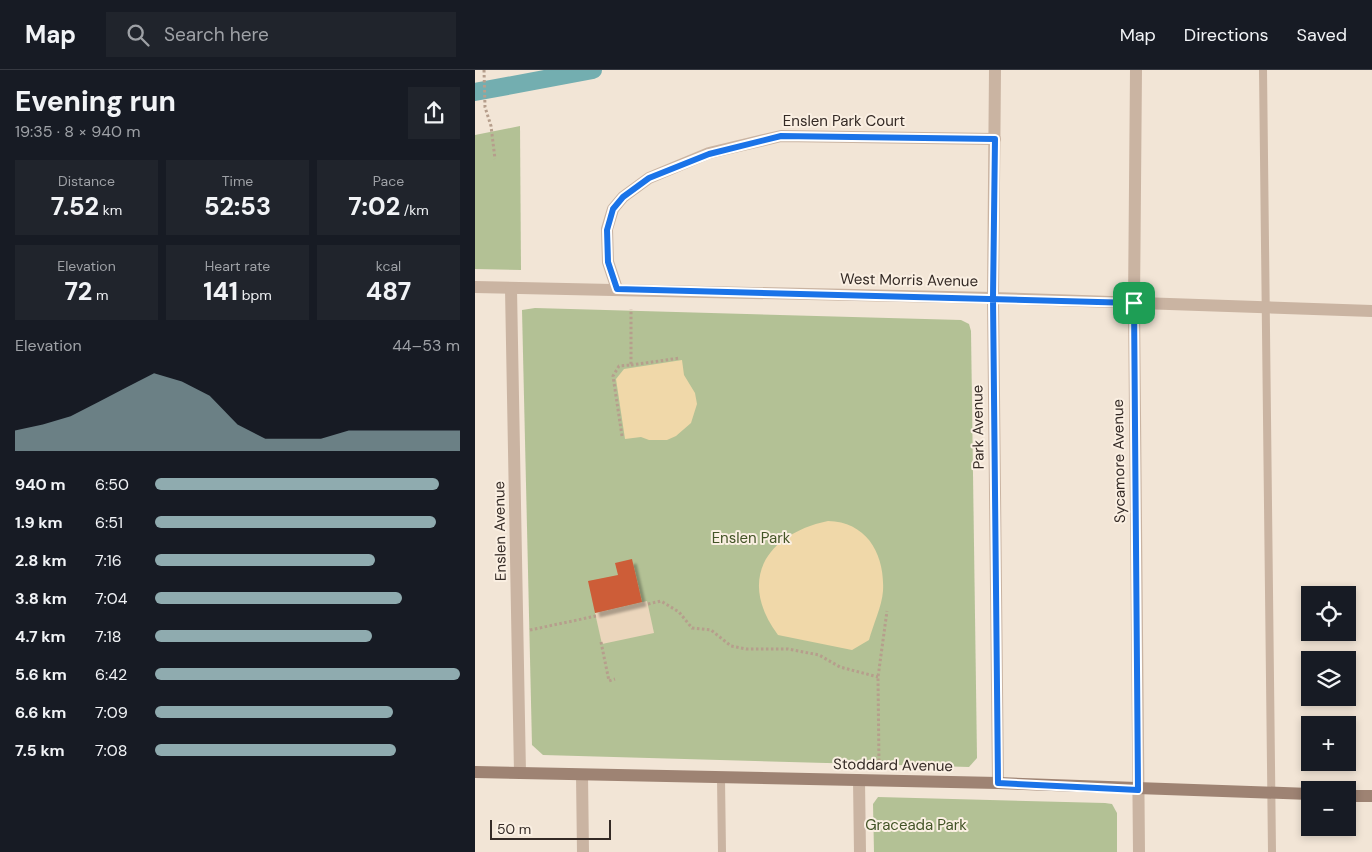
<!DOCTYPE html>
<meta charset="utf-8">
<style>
body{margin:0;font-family:"DM Sans",sans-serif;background:#20242c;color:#f1f3f6;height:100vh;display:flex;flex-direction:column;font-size:19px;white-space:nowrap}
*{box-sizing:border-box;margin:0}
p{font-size:16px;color:#9ea1a6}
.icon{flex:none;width:28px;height:28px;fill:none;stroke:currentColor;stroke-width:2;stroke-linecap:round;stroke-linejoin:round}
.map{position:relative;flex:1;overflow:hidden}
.side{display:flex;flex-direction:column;background:#171b24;width:475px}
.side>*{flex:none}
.tools{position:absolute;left:826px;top:516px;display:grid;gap:10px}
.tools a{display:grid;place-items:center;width:55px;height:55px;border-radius:0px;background:#171b24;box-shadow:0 2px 8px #0003;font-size:25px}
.scale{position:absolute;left:15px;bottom:12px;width:121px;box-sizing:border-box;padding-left:5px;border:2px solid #342a25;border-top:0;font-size:14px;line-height:18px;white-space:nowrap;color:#342a25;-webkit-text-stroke:4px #faefe2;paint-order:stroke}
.pin{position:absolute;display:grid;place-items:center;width:42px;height:42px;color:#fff;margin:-21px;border-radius:10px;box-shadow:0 2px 8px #0006}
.round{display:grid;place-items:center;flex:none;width:52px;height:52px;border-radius:0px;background:#20242c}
.summary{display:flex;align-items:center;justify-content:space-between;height:85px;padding:0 15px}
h1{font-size:28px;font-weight:800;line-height:38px}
.stats{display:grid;grid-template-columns:repeat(3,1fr);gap:8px;height:85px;padding:5px 15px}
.stats div{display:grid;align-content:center;border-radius:0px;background:#20242c;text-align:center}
.stats b{font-size:25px;font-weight:800}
.stats small{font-size:14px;font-weight:400}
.stats p{font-size:14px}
.chart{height:140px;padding:10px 15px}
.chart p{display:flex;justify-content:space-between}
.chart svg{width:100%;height:90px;margin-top:5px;fill:#8fabaf;opacity:.7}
ul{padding:0 15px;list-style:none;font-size:16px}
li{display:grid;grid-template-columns:80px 60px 1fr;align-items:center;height:38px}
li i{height:12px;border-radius:6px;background:#8fabaf}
header{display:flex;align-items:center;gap:30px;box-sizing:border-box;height:70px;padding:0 25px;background:#171b24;border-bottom:1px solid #363941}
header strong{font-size:24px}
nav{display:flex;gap:28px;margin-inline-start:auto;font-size:18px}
.search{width:350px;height:45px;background:#20242c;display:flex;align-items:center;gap:12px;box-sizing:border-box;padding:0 18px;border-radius:0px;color:#9ea1a6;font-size:19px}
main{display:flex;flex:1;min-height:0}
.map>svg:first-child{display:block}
.green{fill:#b3c195}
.sand{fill:#f0d8a9}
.plaza{fill:#ebd6bc}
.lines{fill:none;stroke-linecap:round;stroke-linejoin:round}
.canal{stroke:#73aeb0;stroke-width:18}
.building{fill:#cd5d39;filter:url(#shadow)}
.path{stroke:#b69e8c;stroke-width:3;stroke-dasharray:2.5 2.5;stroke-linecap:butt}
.lane{stroke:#cab4a2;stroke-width:8}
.street{stroke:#cab4a2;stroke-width:12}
.secondary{stroke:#9e8373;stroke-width:12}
.route-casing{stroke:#fff;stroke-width:10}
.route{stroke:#1a73e8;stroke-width:6}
.labels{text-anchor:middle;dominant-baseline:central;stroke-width:4;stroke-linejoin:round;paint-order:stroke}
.street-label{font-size:15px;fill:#342a25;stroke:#faefe2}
.park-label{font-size:15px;fill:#435427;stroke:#faefe2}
</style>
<header>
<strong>Map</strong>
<div class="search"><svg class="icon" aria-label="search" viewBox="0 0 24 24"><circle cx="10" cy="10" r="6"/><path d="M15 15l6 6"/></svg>Search here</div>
<nav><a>Map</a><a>Directions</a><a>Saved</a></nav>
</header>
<main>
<section class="side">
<div class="summary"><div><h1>Evening run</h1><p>19:35 · 8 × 940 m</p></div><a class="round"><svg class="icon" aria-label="share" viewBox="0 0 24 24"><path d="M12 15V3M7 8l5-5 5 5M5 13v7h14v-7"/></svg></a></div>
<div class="stats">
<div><p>Distance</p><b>7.52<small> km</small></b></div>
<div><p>Time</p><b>52:53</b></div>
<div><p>Pace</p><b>7:02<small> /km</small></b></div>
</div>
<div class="stats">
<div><p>Elevation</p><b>72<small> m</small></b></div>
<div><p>Heart rate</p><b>141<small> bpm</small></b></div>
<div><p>kcal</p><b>487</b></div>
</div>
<div class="chart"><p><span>Elevation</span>44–53 m</p>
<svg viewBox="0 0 160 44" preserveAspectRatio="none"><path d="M0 44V34L10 31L20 27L30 20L40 13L50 6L60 10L70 17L80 31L90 38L100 38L110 38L120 34L130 34L140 34L150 34L160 34V44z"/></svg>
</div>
<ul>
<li><b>940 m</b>6:50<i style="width:93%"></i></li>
<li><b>1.9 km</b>6:51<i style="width:92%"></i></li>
<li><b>2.8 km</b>7:16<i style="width:72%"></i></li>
<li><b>3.8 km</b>7:04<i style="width:81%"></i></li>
<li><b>4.7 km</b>7:18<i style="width:71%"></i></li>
<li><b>5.6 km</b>6:42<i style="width:100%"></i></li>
<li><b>6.6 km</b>7:09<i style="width:78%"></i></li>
<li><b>7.5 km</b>7:08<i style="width:79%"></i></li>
</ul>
</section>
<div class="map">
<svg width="897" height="782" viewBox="0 0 897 782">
<defs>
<filter id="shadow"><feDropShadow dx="4.5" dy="4.5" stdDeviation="1" flood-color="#0004"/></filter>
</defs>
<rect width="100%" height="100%" fill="#f2e5d6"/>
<g class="green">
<path d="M45,56l1,144 -46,-1v-134z"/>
<path d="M60,238l426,12 8,4 2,7 6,427 -8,9 -426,-12 -11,-10 -10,-435z"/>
<path d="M403,727l227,6 7,1 5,9v39h-243l-1,-48z"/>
</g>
<g class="sand">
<path d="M207,290l2,15 11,18 2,11 -6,19 -15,13 -9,4h-18l-8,-3 -16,2 -9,-60 8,-10z"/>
<path d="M353,451c39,1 57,33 55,70 -1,15 -10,34 -14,49l-17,10 -74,-15c-41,-55 -12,-101 50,-114z"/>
</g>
<path class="plaza" d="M172,531l7,32 -52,11 -7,-31z"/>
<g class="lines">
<path class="canal" d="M0,22l118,-22"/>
</g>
<path class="building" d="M157,489l10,43 -47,11 -7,-32 30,-6 -3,-12z"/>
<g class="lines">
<g class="path">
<path d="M9,0l1,37 6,19 4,33"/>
<path d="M156,295l49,-7"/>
<path d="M147,366l-9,-60 6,-10 12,-1v-56"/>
<path d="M173,534l13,-3 18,11 13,16 19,2 20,16 15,3h42l31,6 21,12 38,10"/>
<path d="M55,560l66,-14"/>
<path d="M126,572l8,39 6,-2"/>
<path d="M404,696l-1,-89 9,-66"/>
</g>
<g class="lane">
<path d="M788,0l9,782"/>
<path d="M246,708l1,74"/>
</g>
<g class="street">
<path d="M520,0l-2,228 5,485"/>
<path d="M661,0l-2,233 5,549"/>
<path d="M0,217l518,11 379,13"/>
<path d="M36,219l9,484"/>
<path d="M142,219l-9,-27 -1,-33 6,-20 10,-12 26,-19 60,-25 72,-17 214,3"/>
<path d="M107,705l1,77"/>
<path d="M384,710l1,72"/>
</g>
<g class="secondary">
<path d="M0,702l523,11 312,11"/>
<path d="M872,726h25"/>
</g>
</g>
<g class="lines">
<g class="route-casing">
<path id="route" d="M659,233l-517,-14 -9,-27 -1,-32 6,-21 10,-12 26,-19 60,-24 72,-18 214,3 -2,159 5,485 140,7 -4,-487"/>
</g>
<use href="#route" class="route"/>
</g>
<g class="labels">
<g class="street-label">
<text x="369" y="51">Enslen Park Court</text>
<text transform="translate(434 210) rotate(1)">West Morris Avenue</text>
<text transform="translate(503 357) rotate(-91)">Park Avenue</text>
<text transform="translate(644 391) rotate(-91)">Sycamore Avenue</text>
<text transform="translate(25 461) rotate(-91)">Enslen Avenue</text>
<text transform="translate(418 695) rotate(1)">Stoddard Avenue</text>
</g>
<g class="park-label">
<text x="276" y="468">Enslen Park</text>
<text x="441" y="755">Graceada Park</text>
</g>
</g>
</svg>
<div class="tools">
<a><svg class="icon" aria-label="locate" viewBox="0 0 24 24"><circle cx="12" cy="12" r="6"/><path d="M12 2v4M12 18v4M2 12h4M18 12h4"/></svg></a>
<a><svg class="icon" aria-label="layers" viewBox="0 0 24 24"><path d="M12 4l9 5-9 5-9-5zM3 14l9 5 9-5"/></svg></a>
<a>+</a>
<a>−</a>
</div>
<div class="scale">50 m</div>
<div class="pin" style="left:659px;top:233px;background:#1e9e55"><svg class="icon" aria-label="arrive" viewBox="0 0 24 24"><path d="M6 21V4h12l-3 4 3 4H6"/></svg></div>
</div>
</main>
